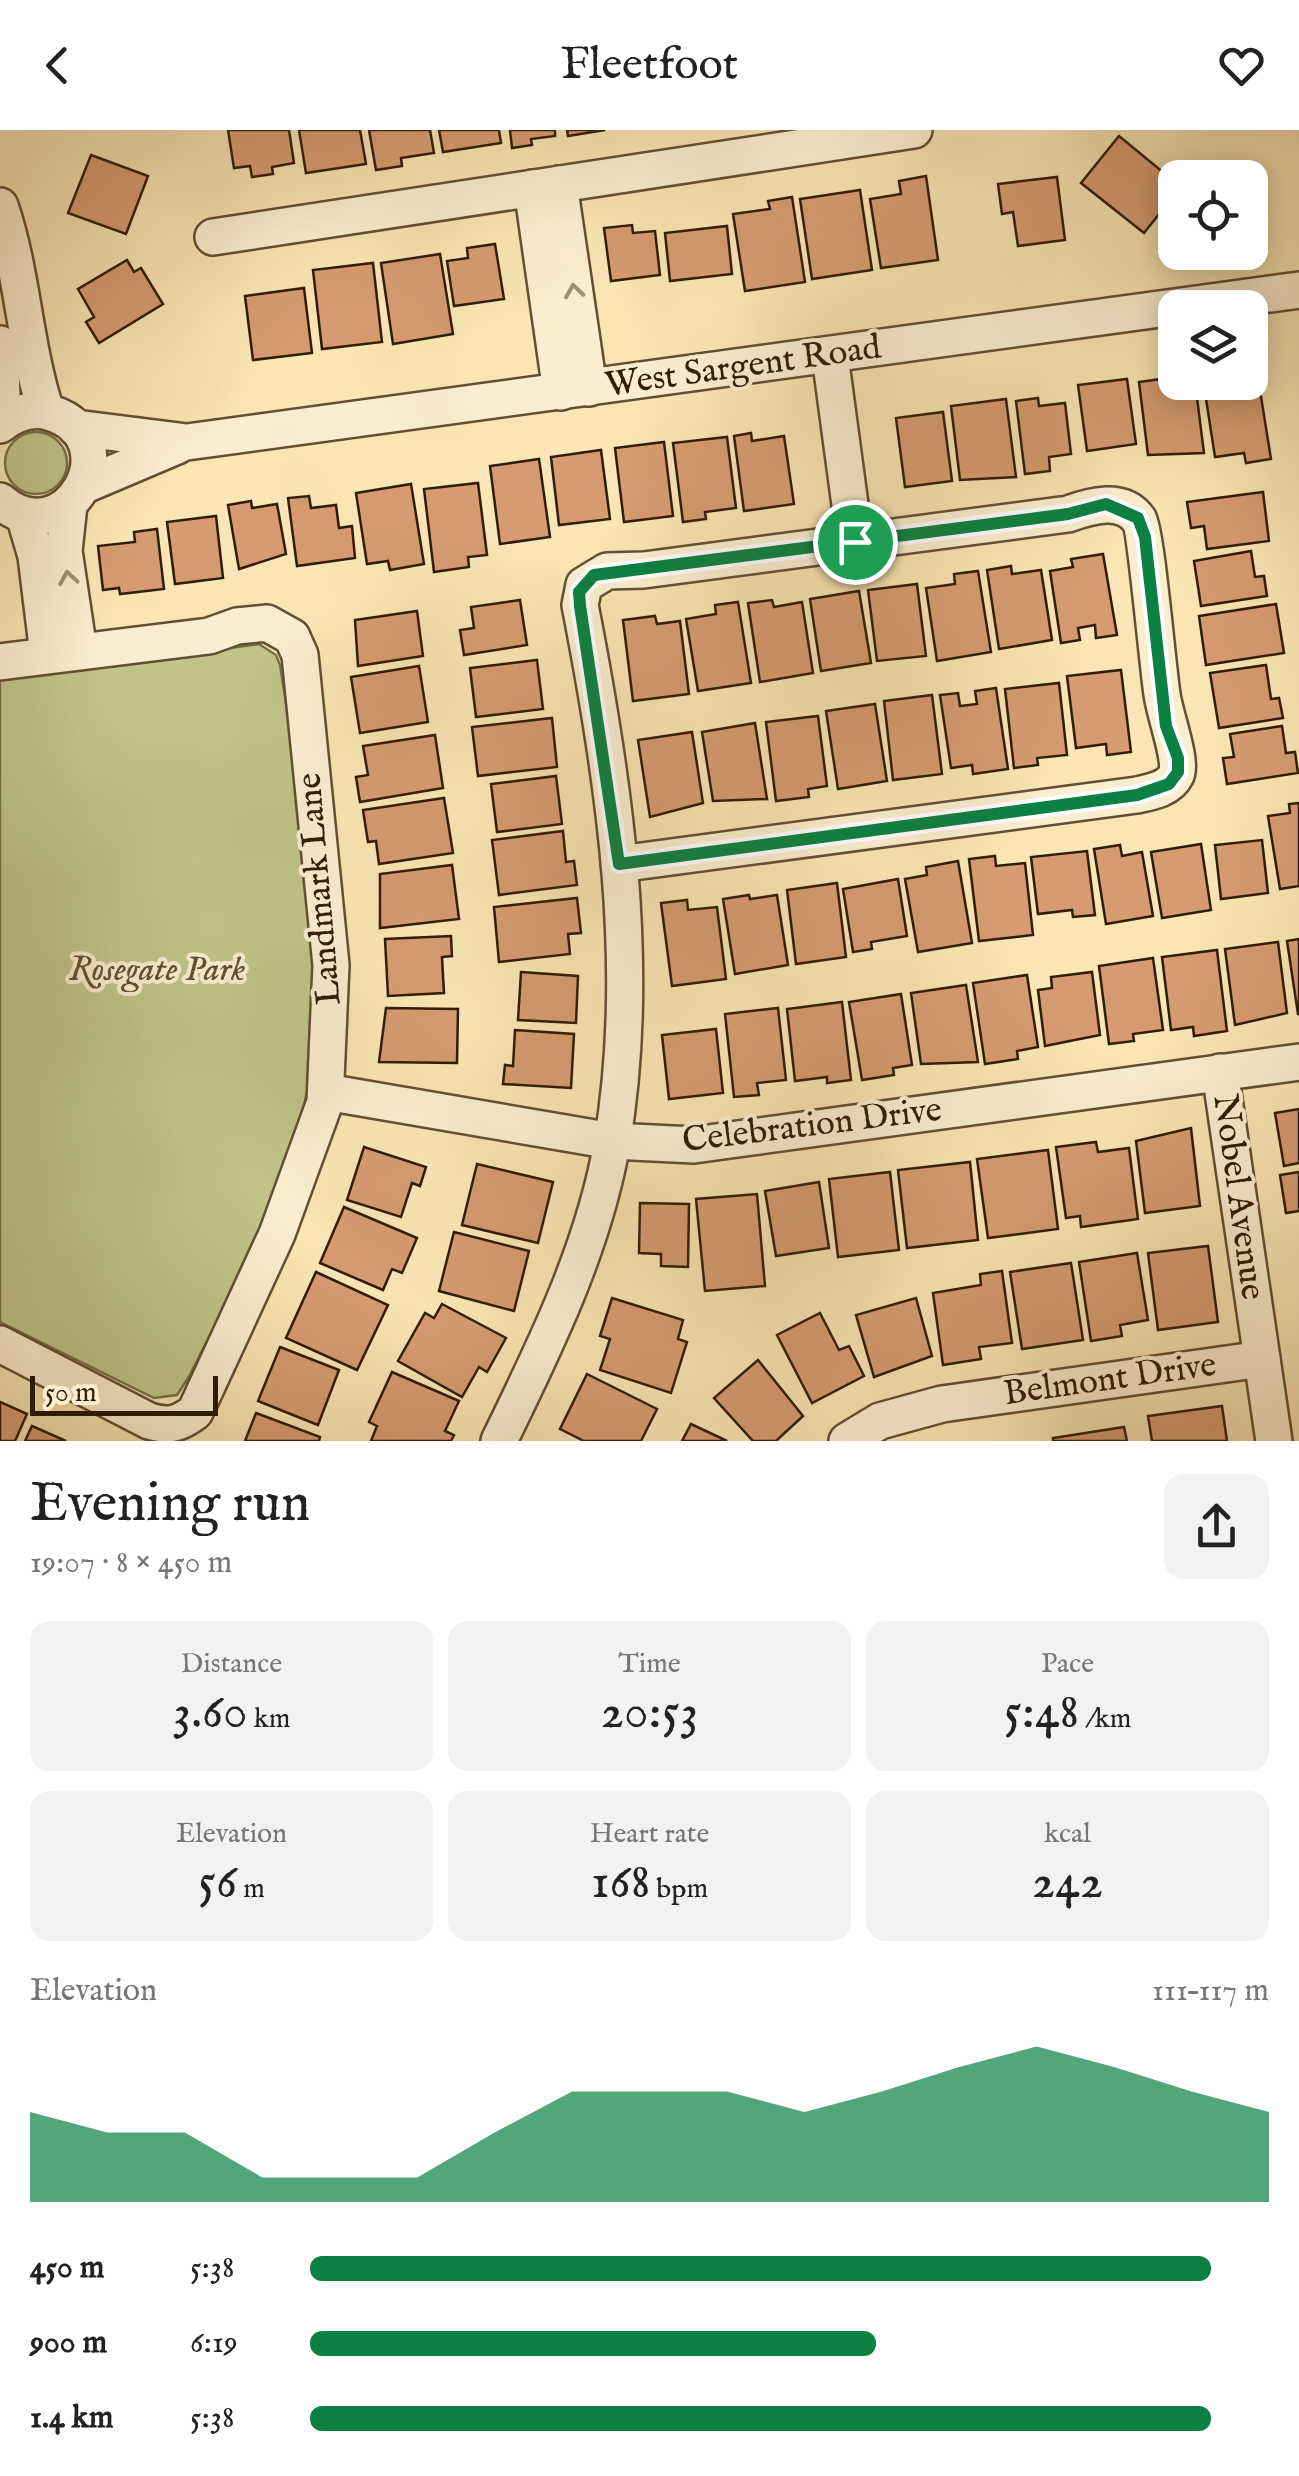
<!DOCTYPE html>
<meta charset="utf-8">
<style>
body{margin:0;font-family:"IM FELL English",serif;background:#f2f2f2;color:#222;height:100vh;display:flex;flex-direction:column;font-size:38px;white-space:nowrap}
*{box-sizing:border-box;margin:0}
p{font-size:32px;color:#767676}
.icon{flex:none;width:55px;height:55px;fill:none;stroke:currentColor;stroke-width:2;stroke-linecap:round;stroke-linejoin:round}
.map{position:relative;height:1311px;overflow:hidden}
.panel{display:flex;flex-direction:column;background:#fff;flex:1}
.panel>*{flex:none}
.buttons{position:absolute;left:1158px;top:30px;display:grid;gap:20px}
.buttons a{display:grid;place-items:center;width:110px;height:110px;border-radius:20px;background:#fff;box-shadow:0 5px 25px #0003;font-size:50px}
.scale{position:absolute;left:30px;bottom:25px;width:188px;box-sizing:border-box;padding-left:10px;border:5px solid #301d05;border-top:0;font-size:28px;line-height:35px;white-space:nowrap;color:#301d05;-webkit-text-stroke:8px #fbeecf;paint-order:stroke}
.pin{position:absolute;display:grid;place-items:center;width:85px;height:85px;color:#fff;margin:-42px;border:5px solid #fff;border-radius:50%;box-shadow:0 2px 10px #0007}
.round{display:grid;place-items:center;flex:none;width:105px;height:105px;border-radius:20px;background:#f2f2f2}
.overview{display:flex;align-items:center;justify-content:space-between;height:170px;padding:0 30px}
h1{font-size:55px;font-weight:600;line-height:75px}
.metrics{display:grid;grid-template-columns:repeat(3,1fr);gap:15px;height:170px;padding:10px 30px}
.metrics div{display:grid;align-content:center;border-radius:20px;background:#f2f2f2;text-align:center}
.metrics b{font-size:50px;font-weight:600}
.metrics small{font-size:28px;font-weight:400}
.metrics p{font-size:28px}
.chart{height:280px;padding:20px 30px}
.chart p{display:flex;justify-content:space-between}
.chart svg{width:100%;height:180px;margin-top:10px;fill:#0b8043;opacity:.7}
ul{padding:0 30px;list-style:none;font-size:32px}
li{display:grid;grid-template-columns:160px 120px 1fr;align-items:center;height:75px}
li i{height:25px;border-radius:12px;background:#0b8043}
header{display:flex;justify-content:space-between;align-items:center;height:130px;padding:0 30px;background:#fff;font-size:45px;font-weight:600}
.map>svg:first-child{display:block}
.green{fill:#c1c38b;stroke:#787048;stroke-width:2.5}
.building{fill:#d69b70;stroke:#301d05;stroke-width:2.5}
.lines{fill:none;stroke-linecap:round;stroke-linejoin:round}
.minor-casing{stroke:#624f31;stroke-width:40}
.minor{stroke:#fbeecf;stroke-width:35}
.oneway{stroke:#a09074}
.route-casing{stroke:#fff;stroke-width:20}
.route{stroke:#0b8043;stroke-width:12}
.labels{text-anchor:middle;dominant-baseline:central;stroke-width:8;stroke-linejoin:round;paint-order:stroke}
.street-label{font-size:35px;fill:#301d05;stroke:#fbeecf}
.park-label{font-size:35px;font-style:italic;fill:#5c4f2d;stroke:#fbeecf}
</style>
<header><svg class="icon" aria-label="back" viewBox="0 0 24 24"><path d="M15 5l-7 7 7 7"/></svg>Fleetfoot<svg class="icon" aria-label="heart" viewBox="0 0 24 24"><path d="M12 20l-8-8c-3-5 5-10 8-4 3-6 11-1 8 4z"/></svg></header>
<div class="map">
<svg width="1299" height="1311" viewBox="0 0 1299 1311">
<rect width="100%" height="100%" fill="#f9e5b5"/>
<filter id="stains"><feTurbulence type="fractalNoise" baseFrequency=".002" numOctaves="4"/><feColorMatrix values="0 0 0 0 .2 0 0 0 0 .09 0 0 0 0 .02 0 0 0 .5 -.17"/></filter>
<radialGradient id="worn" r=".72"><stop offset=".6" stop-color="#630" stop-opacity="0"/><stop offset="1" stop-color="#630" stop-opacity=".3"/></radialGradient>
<g class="green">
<circle cx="36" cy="333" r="31"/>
<path d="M259,514l17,11 4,10c12,73 20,145 27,219 7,76 15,151 -4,226 -24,94 -70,179 -113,265l-13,20 -23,3 -154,-76v-643z"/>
</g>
<g class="building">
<path d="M228,0h61l5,33 -22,4 1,7 -21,3 -2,-11 -16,2z"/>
<path d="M299,0h61l6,34 -60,9z"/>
<path d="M369,0h61l4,23 -33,5 1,8 -26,4z"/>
<path d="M439,0h60l2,13 -58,9z"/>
<path d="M510,0h45v6l-24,3 1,6 -20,3z"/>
<path d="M567,0h38l-37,6z"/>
<path d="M1119,6l56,46v12l-31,39 -63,-50z"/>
<path d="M91,25l57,21 -22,58 -58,-21z"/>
<path d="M926,46l12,84 -57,8 -11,-69 31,-5 -2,-13z"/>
<path d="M1057,47l8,63 -47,6 -5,-34 -11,2 -4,-30z"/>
<path d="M860,60l12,80 -60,9 -12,-80z"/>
<path d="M792,67l13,85 -60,9 -12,-77 37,-5 -2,-8z"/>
<path d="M632,95l1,8 22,-2 5,44 -49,6 -7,-53z"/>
<path d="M727,96l5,48 -62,7 -5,-48z"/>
<path d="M495,114l9,55 -50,7 -7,-45 21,-3 -1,-10z"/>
<path d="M440,124l13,80 -60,10 -12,-81z"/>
<path d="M127,130l7,12 7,-4 22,36 -64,39 -13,-21 8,-5 -16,-28z"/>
<path d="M373,133l9,79 -60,7 -9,-79z"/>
<path d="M304,158l8,65 -59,7 -8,-64z"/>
<path d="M1175,247v5h20l9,71 -56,2 -9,-73z"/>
<path d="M1258,248l13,81 -25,4 -2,-10 -29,4 -11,-71 46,-4z"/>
<path d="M1127,249l9,65 -49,7 -9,-66z"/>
<path d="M1038,268l1,8 26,-3 6,51 -22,3 1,14 -25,3 -9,-73z"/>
<path d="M1006,269l10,78 -56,3 -9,-74z"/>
<path d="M943,282l9,69 -47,6 -9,-69z"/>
<path d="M751,303l1,8 32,-5 10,68 -50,7 -10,-75z"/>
<path d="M727,307l9,71 -31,4 1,7 -23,3 -10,-79z"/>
<path d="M664,312l9,74 -49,6 -9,-74z"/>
<path d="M601,320l9,69 -51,6 -8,-68z"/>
<path d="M539,329l11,78 -50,7 -10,-78z"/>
<path d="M478,353l9,72 -19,2 1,10 -35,5 -10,-83z"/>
<path d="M411,354l13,80 -34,6 -2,-9 -21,3 -11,-71z"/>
<path d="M1263,362l6,49 -62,8 -3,-23 -13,2 -4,-26z"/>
<path d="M309,366l2,12 25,-3 3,23 13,-2 3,32 -58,8 -9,-68z"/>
<path d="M251,371l1,7 25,-4 9,50 -47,15 -11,-64z"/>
<path d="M216,386l7,62 -48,6 -8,-62z"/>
<path d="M157,399l7,60 -44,5 -1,-6 -16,2 -5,-44 37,-4 -1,-10z"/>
<path d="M1251,421l4,26 9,-1 3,20 -66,10 -7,-45z"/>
<path d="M1103,424l14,81 -21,3 -1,-13 -17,3 2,12 -19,3 -11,-72 23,-4 -2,-8z"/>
<path d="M1011,436l1,8 29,-4 11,70 -53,9 -12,-79z"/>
<path d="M978,441l13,81 -54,9 -11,-73 29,-4 -1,-10z"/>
<path d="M917,454l9,72 -49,5 -9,-71z"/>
<path d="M859,461l12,72 -50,8 -11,-72z"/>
<path d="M520,470l7,45 -63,10 -4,-25 14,-2 -3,-21z"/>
<path d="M772,470l2,7 28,-5 11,71 -53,9 -12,-79z"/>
<path d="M738,472l13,81 -53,8 -12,-72 30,-5 -1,-9z"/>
<path d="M1276,474l8,49 -78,12 -7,-49z"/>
<path d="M417,481l6,45 -65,10 -3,-46z"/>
<path d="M655,486l2,8 23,-3 9,73 -56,7 -10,-81z"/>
<path d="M537,530l6,49 -67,8 -6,-49z"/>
<path d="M1266,535l5,34 8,-1 4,20 -64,10 -9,-55z"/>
<path d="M419,536l9,56 -68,11 -9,-56z"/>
<path d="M1121,540l10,82 -24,3 -1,-11 -30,4 -9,-72z"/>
<path d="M1059,553l8,72 -30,3 1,7 -24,3 -9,-79z"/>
<path d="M996,558l12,81 -35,5 -1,-9 -21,3 -11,-73 18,-2 2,13 17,-2 -2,-13z"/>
<path d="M932,565l10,79 -49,6 -9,-79z"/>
<path d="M875,574l12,77 -49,8 -12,-78z"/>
<path d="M818,586l9,70 -19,3 1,8 -33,4 -10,-79z"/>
<path d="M552,588l5,49 -79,9 -6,-49z"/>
<path d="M755,593l12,76 -54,2 -11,-69z"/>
<path d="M1282,596l4,27 9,-1 3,21 -71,11 -4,-26 11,-1 -4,-23z"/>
<path d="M692,602l11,71 -53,14 -12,-77z"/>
<path d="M435,605l8,53 -83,14 -4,-25 12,-2 -5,-29z"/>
<path d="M556,646l6,48 -65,8 -6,-48z"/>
<path d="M444,668l9,55 -74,11 -3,-23 -8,1 -5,-32z"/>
<path d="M1299,673v83l-19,3 -12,-73 22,-3 -1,-9z"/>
<path d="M563,701l3,31 8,-1 3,24 -78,10 -7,-55z"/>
<path d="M1262,710l6,53 -47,6 -6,-54z"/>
<path d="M1201,714l10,66 -49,8 -11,-66z"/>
<path d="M1120,715l2,11 20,-4 11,64 -47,8 -12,-75z"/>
<path d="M1087,721l8,64 -22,2 -1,-7 -34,4 -7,-57z"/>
<path d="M995,726l1,10 29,-3 8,72 -54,6 -10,-82z"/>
<path d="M958,731l14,82 -54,9 -13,-73 22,-4 -1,-8z"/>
<path d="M452,735l7,54 -79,9v-54z"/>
<path d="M898,749l9,57 -36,6 1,7 -19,3 -10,-63z"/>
<path d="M837,753l9,74 -50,7 -9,-74z"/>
<path d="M749,765l1,4 27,-4 11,70 -53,9 -12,-75z"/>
<path d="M577,768l4,35 -13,1 2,20 -71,8 -5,-55z"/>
<path d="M687,770l1,10 29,-3 9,72 -54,7 -11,-83z"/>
<path d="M451,806l1,20 -10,1 2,36 -56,3 -3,-57z"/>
<path d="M1299,809v75h-1l-11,-73z"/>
<path d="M1278,812l9,71 -52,12 -10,-76z"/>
<path d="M1217,820l10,81 -33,5 -1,-9 -22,3 -9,-73z"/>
<path d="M1153,828l10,72 -30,4 1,7 -25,3 -10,-78z"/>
<path d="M521,842l57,4 -2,47 -58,-3z"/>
<path d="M1092,842l8,63 -55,11 -7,-56 14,-2 -1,-11z"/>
<path d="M1027,845l11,72 -21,4 1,8 -33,5 -12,-81z"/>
<path d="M966,855l12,77 -57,2 -10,-71z"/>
<path d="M901,864l11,71 -19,3 1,7 -32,5 -13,-78z"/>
<path d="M842,872l9,78 -24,3v-6l-32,4 -8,-72z"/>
<path d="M386,878l72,1 -1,54 -78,-1z"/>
<path d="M778,878l8,72 -29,3 2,12 -25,2 -9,-83z"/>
<path d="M716,899l7,64 -54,6 -7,-64z"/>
<path d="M515,900l59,4 -3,54 -68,-4 2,-19 8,1z"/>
<path d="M1299,979v54l-15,3 -9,-53z"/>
<path d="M1191,998l9,78 -55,7 -9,-72z"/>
<path d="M1096,1012l2,10 31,-4 9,71 -57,8 -1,-11 -14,2 -10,-71z"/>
<path d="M364,1017l62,20 -6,19 -8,-3 -11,34 -54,-17z"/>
<path d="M1048,1020l10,79 -70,9 -11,-79z"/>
<path d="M970,1032l8,78 -71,8 -9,-78z"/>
<path d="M477,1034l76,18 -15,61 -76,-18z"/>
<path d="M890,1042l9,78 -61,7 -9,-78z"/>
<path d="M1299,1042v39l-13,2 -6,-38z"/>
<path d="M819,1052l10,66 -53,8 -11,-65z"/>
<path d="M757,1064l8,92 -60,5 -9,-92z"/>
<path d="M640,1073l49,1 -1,63 -27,-1v-12l-22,-1z"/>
<path d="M344,1077l73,31 -15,35 -10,-4 -9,21 -63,-27z"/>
<path d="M454,1102l75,19 -15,60 -75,-20z"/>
<path d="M1208,1116l10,76 -60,8 -10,-77z"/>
<path d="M1137,1123l11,67 -28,5 2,11 -31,5 -12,-79z"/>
<path d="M1071,1133l12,77 -61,9 -12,-77z"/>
<path d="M1002,1141l10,72 -33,4 2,12 -38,6 -10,-72 48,-8 -1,-11z"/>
<path d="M316,1142l72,33 -31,65 -71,-32z"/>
<path d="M612,1168l71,22 -5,19 9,3 -16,51 -71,-23 10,-31 -10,-3z"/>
<path d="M916,1168l16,58 -58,21 -18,-62z"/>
<path d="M442,1174l64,34 -19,34 -8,-5 -17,30 -64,-36 27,-48 9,5z"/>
<path d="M820,1183l19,37 10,-4 15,30 -52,27 -35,-68z"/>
<path d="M280,1217l59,23 -21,55 -60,-24z"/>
<path d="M758,1230l45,56 -27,25h-23l-39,-43z"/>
<path d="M392,1242l67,29 -14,30 9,4 -3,6h-80l6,-15 -8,-4z"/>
<path d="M587,1244l70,35 -16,32h-57l-24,-12z"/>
<path d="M0,1272l27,12 -12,27h-15z"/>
<path d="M1222,1276l5,35h-75l-4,-25z"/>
<path d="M256,1283l64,24 -1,4h-74z"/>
<path d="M691,1294l36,17h-45z"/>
<path d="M32,1296l34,15h-41z"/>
<path d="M1124,1297l3,14h-74v-3z"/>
</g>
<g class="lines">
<g class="minor-casing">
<g id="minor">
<path d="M559,54l30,204"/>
<path d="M532,58l29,204"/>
<path d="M0,76c23,67 24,138 46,205"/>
<path d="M213,107l701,-107"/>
<path d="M0,214l3,78"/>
<path d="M830,226l25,186"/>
<path d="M0,295c15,-12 33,-18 51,-12 82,26 15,145 -51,88"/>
<path d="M76,298l111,14 1112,-152"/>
<path d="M85,355l92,-39"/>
<path d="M69,375l-5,46 15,100"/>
<path d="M24,385l12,41 12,98"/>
<path d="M0,532l209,-26 28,-10 30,-3 25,14 8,18 31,310 -6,137 -48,132 -82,178c-16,12 -26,15 -46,9l-149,-77"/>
<path d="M1220,942l54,369"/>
<path d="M326,962l286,49 82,4 605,-83"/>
<path d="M499,1311c46,-94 95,-194 113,-298 30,-176 2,-364 -32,-538l4,-20 23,-14 37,-1 424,-56c22,-8 55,-18 71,6 7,11 19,149 23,174 2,19 21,68 14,81 -7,14 -25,17 -39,20l-518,69"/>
<path d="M847,1311l33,-20 62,-17 320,-45"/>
</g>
</g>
<use href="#minor" class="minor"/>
</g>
<defs><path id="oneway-chevron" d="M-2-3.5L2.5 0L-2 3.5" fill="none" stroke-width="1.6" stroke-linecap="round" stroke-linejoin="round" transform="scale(2.5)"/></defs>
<g class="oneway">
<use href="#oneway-chevron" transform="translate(574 161) rotate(-98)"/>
<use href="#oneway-chevron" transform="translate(68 448) rotate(-99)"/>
</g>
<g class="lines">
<g class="route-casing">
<path id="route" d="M1106,374l32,14 7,19 21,189 12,32v14l-9,12 -32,11 -518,69 -39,-258 -1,-14 15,-17 474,-61z"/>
</g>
<use href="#route" class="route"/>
</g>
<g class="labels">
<g class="street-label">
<text transform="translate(743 237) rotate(-8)">West Sargent Road</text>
<text transform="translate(320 759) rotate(-95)">Landmark Lane</text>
<text transform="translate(812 996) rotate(-7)">Celebration Drive</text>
<text transform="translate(1238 1067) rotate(82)">Nobel Avenue</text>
<text transform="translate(1110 1250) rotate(-8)">Belmont Drive</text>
</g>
<g class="park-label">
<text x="157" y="840">Rosegate Park</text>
</g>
</g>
<rect width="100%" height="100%" filter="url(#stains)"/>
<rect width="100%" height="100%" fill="url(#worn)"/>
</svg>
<div class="buttons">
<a><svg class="icon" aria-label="locate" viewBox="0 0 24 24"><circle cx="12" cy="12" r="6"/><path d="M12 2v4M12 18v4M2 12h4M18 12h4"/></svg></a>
<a><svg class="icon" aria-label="layers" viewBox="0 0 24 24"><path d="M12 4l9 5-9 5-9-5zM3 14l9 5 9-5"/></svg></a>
</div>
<div class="scale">50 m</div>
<div class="pin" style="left:855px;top:412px;background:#1e9e55"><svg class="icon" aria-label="arrive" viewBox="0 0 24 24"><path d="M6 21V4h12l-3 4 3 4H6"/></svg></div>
</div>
<section class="panel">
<div class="overview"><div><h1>Evening run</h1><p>19:07 · 8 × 450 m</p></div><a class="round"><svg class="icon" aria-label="share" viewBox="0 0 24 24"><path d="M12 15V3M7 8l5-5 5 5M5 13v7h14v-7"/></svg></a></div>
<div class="metrics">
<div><p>Distance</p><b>3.60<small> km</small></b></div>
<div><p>Time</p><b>20:53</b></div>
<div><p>Pace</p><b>5:48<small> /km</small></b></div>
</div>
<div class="metrics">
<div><p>Elevation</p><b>56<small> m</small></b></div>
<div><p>Heart rate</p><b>168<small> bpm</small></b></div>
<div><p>kcal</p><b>242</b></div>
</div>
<div class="chart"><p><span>Elevation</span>111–117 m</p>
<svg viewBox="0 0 160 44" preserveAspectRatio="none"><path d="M0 44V22L10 27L20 27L30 38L40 38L50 38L60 27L70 17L80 17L90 17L100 22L110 17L120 11L130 6L140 11L150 17L160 22V44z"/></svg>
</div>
<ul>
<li><b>450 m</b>5:38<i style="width:94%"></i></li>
<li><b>900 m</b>6:19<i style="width:59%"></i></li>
<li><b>1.4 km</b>5:38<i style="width:94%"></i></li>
</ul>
</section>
